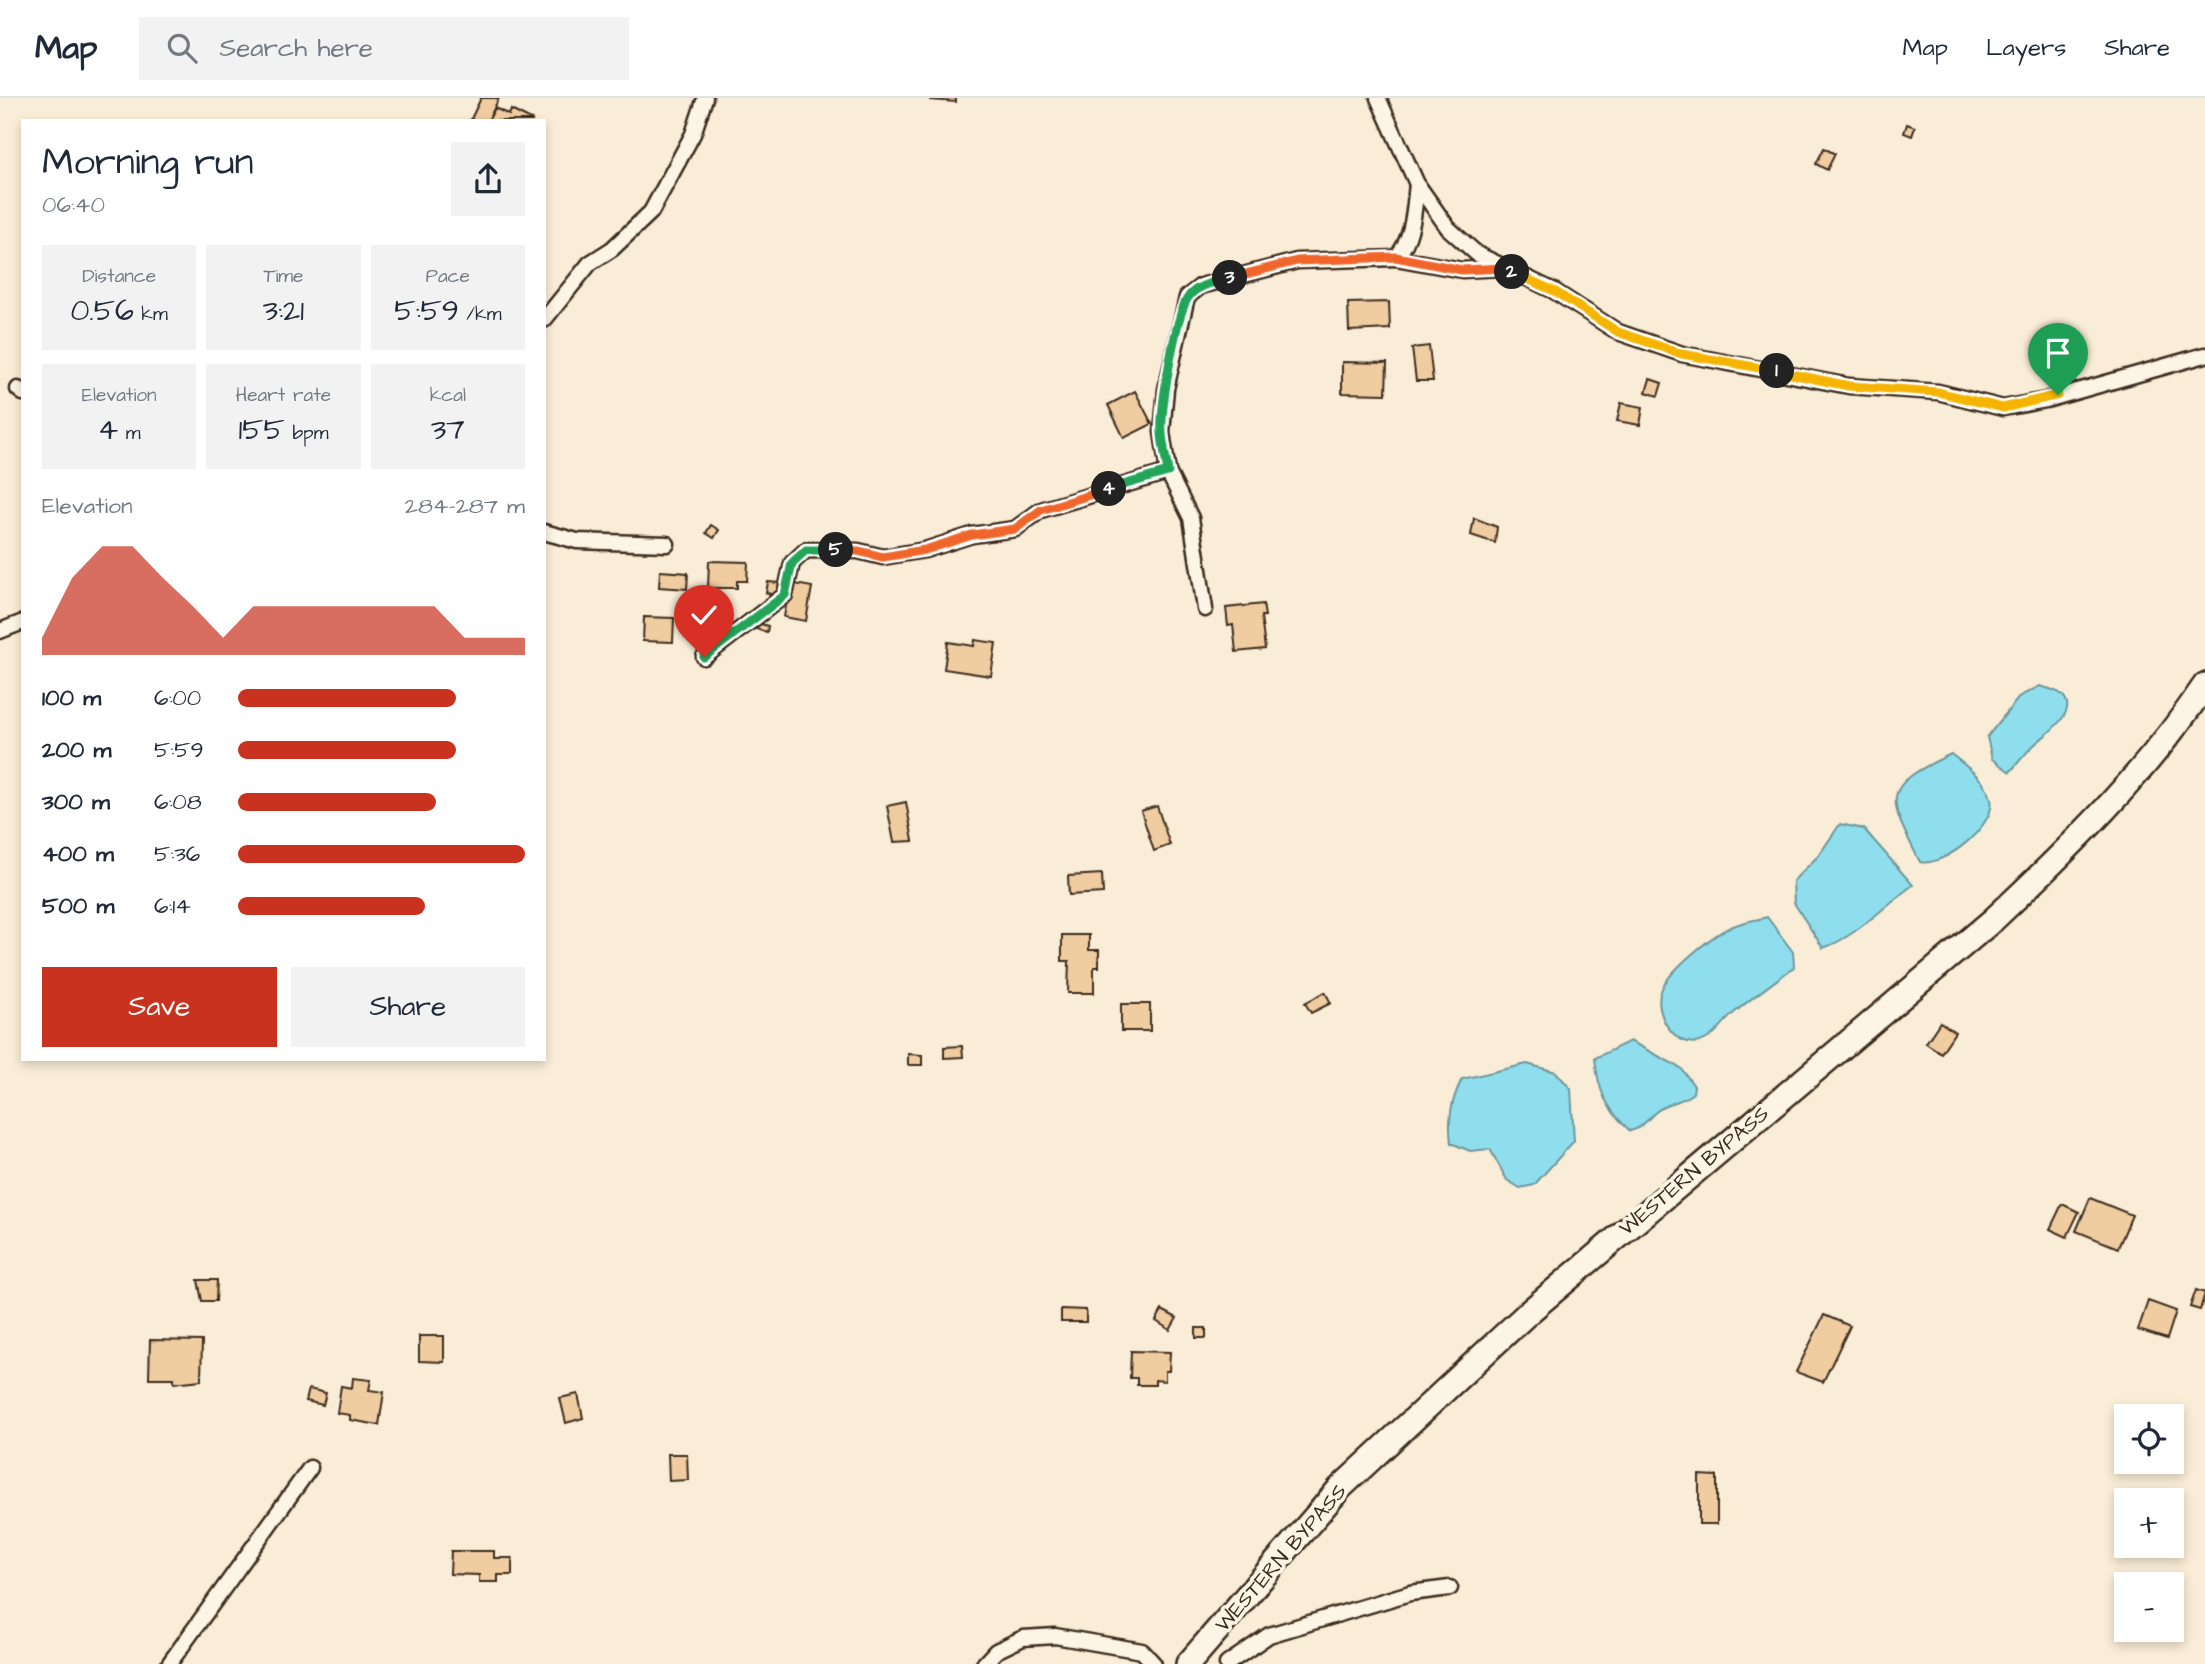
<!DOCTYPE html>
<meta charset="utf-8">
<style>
body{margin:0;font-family:"Architects Daughter",sans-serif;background:#f2f2f3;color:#1f2937;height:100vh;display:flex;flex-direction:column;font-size:26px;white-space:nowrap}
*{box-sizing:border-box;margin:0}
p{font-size:23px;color:#747a83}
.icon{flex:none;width:38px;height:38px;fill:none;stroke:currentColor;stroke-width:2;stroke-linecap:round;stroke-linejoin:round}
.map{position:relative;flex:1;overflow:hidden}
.panel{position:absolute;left:21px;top:21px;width:525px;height:942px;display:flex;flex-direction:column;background:#fff;border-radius:0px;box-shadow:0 4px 10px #0003}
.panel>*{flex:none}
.fabs{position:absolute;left:2114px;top:1306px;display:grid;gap:14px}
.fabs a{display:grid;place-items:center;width:70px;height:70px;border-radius:0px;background:#fff;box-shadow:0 4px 10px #0003;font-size:35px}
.pin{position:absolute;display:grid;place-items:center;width:60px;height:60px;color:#fff;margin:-72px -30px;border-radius:50% 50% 50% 0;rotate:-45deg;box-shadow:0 0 7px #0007}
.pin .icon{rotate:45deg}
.km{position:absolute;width:35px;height:35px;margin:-18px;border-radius:50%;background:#222;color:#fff;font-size:19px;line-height:35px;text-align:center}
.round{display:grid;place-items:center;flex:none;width:74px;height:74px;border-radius:0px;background:#f2f2f3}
.headline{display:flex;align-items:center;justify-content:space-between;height:119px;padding:0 21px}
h1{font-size:38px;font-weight:600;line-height:52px}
.metrics{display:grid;grid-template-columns:repeat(3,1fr);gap:10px;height:119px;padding:7px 21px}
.metrics div{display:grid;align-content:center;border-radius:0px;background:#f2f2f3;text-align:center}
.metrics b{font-size:30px;font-weight:600}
.metrics small{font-size:19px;font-weight:400}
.metrics p{font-size:19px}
.chart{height:196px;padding:14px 21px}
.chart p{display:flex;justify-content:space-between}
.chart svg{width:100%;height:126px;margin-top:7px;fill:#c8321e;opacity:.7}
.button{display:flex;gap:14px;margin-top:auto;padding:14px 21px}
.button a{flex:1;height:80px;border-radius:0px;background:#c8321e;color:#fff;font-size:28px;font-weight:600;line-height:80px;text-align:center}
.button a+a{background:#f2f2f3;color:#1f2937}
ul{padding:0 21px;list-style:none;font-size:23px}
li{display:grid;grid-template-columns:112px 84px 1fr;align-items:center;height:52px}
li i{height:18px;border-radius:9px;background:#c8321e}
header{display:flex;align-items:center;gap:42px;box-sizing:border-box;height:98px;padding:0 35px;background:#fff;border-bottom:2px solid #e0e1e3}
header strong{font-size:33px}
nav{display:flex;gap:38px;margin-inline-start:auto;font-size:24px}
.search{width:490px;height:63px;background:#f2f2f3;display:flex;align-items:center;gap:18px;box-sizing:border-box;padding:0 24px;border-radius:0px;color:#747a83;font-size:26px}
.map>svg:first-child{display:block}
.water{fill:#8fdeee;stroke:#6d969b;stroke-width:2}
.building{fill:#f0cda1;stroke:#3b2a1e;stroke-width:2}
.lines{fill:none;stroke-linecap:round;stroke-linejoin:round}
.street-casing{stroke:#3b2a1e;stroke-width:19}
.primary-casing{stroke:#3b2a1e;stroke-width:28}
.street{stroke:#fcf5e5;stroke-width:14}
.primary{stroke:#fcf5e5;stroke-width:23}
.split-1-casing{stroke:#fff;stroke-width:14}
.split-2-casing{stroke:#fff;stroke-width:14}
.split-3-casing{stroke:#fff;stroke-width:14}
.split-4-casing{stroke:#fff;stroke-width:14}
.split-5-casing{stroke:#fff;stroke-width:14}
.split-6-casing{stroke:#fff;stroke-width:14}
.split-1{stroke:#f5b400;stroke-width:9}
.split-2{stroke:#f5b400;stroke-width:9}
.split-3{stroke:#f0652b;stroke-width:9}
.split-4{stroke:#22a559;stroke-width:9}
.split-5{stroke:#f0652b;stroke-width:9}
.split-6{stroke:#22a559;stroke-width:9}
.labels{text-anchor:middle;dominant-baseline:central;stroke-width:7;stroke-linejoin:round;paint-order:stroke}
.street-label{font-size:21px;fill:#3b2a1e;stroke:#fcf5e5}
</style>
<header>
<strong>Map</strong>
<div class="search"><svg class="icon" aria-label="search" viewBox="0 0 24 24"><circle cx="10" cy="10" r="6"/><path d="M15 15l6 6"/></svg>Search here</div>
<nav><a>Map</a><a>Layers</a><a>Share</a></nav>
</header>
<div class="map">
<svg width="2205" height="1566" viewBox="0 0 2205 1566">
<rect width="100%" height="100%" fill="#faedd7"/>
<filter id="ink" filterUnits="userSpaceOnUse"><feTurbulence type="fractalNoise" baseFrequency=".0143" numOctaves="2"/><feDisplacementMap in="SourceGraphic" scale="14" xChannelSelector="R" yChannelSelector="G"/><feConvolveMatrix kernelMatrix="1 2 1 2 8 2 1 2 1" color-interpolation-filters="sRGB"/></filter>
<g filter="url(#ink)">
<g class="water">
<path d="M2040,588c6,2 16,4 21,8 22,18 -20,43 -29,53 -8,8 -15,17 -22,25l-18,-13 -5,-22 33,-41z"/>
<path d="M1951,656c14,11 36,27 40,45 6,25 -47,69 -71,63 -34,-66 -40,-75 31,-108z"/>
<path d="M1840,726l24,5 49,56c-28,20 -58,53 -90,63l-29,-45 -1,-22 26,-26z"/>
<path d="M1767,819l26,35 1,15c-20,15 -40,29 -59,45 -10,8 -17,20 -27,26 -28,19 -56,-23 -47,-47 7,-20 55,-60 75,-66 10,-4 21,-5 31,-8z"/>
<path d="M1630,943l51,27 13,18 -1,7c-11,9 -25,10 -36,18 -9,7 -15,18 -27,20 -24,-23 -32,-40 -35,-73z"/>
<path d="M1527,966l29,8 15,17 3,52 -40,44 -14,3 -13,-8 -17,-31 -20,2 -19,-8c-3,-25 0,-42 11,-64z"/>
</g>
<g class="building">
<path d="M481,0h18l-11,23h-14l-3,-2z"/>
<path d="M931,0h25v4l-25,-2z"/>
<path d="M495,10l14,7 2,-5 22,11h-45z"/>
<path d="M1907,26l8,3 -3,9 -8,-3z"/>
<path d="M1824,50l11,6 -8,16 -11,-6z"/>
<path d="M1389,204l1,27 -41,2 -1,-28z"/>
<path d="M1429,248l4,35h-17l-4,-33z"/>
<path d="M1342,264l45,1 -1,31 -44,-1z"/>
<path d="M1650,281l12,4 -4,13 -12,-4z"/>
<path d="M1135,293l17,33 -28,14 -16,-33z"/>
<path d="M1621,305l22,4 -3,18 -23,-4z"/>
<path d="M1474,420l23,9 -2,16 -24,-8z"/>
<path d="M711,427l8,5 -5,8 -8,-5z"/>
<path d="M709,463l39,1 -1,19h-10v7h-29z"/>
<path d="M660,473l28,2 -1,16 -28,-2z"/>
<path d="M768,484l11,1 -2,12 -11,-2z"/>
<path d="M790,485l22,4 -6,34 -22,-4z"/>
<path d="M1263,506l2,12h-4l4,33 -29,3 -3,-27 -5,1 -2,-18z"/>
<path d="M644,519l30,1 -1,24 -30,-1z"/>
<path d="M758,525l10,3 -1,6 -11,-3z"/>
<path d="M975,542l21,3 -5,33 -47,-7 4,-27 26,4z"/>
<path d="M906,704l7,39 -19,1 -7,-36z"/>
<path d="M1157,708l13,39 -16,6 -13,-40z"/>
<path d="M1102,776l1,19 -34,2 -1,-19z"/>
<path d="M1062,837h27v15h10v17h-5v26h-26l1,-32h-7z"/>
<path d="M1325,894l6,11 -20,10 -6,-10z"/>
<rect x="1121" y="906" width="29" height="27"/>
<path d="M1940,924l15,10 -14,21 -15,-10z"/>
<path d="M962,948l1,11 -19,1v-11z"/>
<path d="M908,956l14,1v10h-14z"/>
<path d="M2090,1100l42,17 -14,33 -42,-17z"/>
<path d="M2062,1106l17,8 -12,25 -17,-8z"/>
<path d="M198,1182h19l-1,21h-14z"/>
<path d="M2196,1192l9,3 -5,17 -10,-3z"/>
<path d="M2148,1203l28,10 -9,28 -29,-9z"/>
<path d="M1061,1211l25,1v12h-25z"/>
<path d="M1162,1212l15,8 -7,12 -14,-9z"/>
<path d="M1824,1217l26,11 -27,56 -27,-10z"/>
<rect x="1196" y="1230" width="10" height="10"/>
<path d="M419,1238h25v26l-25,-1z"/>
<path d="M150,1242l52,1 -1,39 -27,3v-5h-25z"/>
<path d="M1131,1253l39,1 -1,19h-4v10l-10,-1v5h-18v-7h-7z"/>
<path d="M353,1280l18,2 -2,10 15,2 -5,33 -29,-5v-5l-13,-2 4,-27 11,2z"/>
<path d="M309,1291l17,4 -3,12 -17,-4z"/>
<path d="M578,1296l5,24 -17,5 -6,-25z"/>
<path d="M668,1356h19l1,26 -19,1z"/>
<path d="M1699,1377l18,1v48h-18z"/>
<path d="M451,1453h43v7h18v17h-14v7h-19v-7l-29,-1z"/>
</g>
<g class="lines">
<g class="street-casing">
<g id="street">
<path d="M1378,0l39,86 31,44 29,26 77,37 64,41 64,22 167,32 89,6 65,16 43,-8 159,-45"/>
<path d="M1396,160l66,12 40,-2"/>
<path d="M544,222l46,-57 22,-14 39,-37 42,-78 12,-36"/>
<path d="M18,291l5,4"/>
<path d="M544,434l33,9 90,3"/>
<path d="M1205,511l-14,-91 -23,-46 -6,-40 4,-43 21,-92 14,-11 96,-25 99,-3c18,-21 18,-49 21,-74"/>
<path d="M0,533l23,-9"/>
<path d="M704,559l81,-62 7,-32 14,-13 52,1 25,6 42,-7 47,-15 43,-6 26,-19 127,-38"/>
<path d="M169,1566l141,-196"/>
<path d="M984,1566l12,-13 27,-13 32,-2 87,15 12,13"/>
<path d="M1227,1566l42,-29 141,-42 40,-5"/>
</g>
</g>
<g class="primary-casing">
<path id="primary" d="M1188,1566l152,-176 189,-176 464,-392c77,-72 153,-147 212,-235"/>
</g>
<use href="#street" class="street"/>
<use href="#primary" class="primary"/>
</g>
</g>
<g class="lines" filter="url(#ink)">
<g class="split-1-casing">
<path id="split-1" d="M1777,273l72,15 89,6 65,16 55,-13"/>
</g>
<g class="split-2-casing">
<path id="split-2" d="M1512,174l42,19 64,41 64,22 95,17"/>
</g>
<g class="split-3-casing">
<path id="split-3" d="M1230,180l67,-17 99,-4 66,13 42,-2 8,4"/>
</g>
<g class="split-4-casing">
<path id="split-4" d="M1109,391l59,-17c-2,-13 -5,-26 -6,-38 -2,-25 13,-114 25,-135 8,-14 28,-17 43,-21"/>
</g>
<g class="split-5-casing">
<path id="split-5" d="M836,452l22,1 25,6 42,-7 47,-15 43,-6 26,-19 68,-21"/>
</g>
<g class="split-6-casing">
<path id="split-6" d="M704,559l81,-62 7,-32 14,-13h30"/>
</g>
<use href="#split-1" class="split-1"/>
<use href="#split-2" class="split-2"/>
<use href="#split-3" class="split-3"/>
<use href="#split-4" class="split-4"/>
<use href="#split-5" class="split-5"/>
<use href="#split-6" class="split-6"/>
</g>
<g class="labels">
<g class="street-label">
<text transform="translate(1694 1073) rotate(-40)">WESTERN BYPASS</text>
<text transform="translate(1281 1460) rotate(-49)">WESTERN BYPASS</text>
</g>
</g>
</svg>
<div class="fabs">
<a><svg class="icon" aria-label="locate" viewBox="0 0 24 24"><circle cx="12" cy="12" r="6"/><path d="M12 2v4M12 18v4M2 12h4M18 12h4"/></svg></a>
<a>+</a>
<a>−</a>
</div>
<div class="pin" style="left:2058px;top:297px;background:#1e9e55"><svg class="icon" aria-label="arrive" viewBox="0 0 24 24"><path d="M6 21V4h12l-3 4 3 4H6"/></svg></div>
<div class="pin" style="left:704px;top:559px;background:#d93025"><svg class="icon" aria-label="check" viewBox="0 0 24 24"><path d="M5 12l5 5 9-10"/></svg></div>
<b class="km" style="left:1777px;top:273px">1</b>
<b class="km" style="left:1512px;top:174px">2</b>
<b class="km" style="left:1230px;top:180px">3</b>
<b class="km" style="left:1109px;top:391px">4</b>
<b class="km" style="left:836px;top:452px">5</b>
<section class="panel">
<div class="headline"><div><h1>Morning run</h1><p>06:40</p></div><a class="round"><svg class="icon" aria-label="share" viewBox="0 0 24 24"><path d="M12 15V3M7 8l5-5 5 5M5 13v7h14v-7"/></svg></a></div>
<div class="metrics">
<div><p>Distance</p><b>0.56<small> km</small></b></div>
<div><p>Time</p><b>3:21</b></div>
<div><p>Pace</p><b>5:59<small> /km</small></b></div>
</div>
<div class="metrics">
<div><p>Elevation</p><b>4<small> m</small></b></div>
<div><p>Heart rate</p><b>155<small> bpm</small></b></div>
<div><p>kcal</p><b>37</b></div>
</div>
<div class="chart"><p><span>Elevation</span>284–287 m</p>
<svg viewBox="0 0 160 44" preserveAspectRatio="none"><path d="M0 44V38L10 17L20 6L30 6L40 17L50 27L60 38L70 27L80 27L90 27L100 27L110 27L120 27L130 27L140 38L150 38L160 38V44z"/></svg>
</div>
<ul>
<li><b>100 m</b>6:00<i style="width:76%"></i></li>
<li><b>200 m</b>5:59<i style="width:76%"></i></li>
<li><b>300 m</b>6:08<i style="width:69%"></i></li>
<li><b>400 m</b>5:36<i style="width:100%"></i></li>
<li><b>500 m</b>6:14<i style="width:65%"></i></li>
</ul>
<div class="button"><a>Save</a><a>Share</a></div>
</section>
</div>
